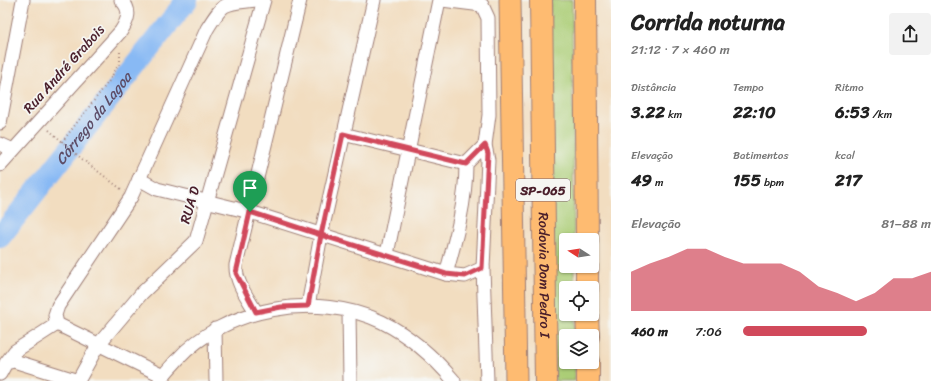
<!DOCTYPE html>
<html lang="pt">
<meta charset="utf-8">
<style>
body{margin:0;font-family:Sriracha,sans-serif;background:#f2f2f2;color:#222;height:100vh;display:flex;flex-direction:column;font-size:15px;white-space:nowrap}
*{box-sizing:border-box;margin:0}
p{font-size:13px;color:#767676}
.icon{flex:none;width:22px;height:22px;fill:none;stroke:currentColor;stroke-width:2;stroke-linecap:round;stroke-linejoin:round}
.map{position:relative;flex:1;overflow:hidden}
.details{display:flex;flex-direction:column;background:#fff;width:340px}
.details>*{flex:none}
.needle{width:26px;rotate:282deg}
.controls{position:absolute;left:559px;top:233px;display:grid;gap:8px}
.controls a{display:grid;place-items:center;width:40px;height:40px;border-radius:4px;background:#fff;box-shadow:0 1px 3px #0004;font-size:20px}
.pin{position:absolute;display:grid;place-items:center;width:34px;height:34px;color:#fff;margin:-41px -17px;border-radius:50% 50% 50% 0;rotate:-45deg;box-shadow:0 0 4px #0007}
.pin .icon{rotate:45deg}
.round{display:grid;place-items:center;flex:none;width:42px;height:42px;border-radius:4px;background:#f2f2f2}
.overview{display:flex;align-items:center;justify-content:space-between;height:68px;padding:0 20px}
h1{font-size:22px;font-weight:700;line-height:30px}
.metrics{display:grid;grid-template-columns:repeat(3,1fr);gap:6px;height:68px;padding:4px 20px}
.metrics div{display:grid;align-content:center}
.metrics b{font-size:17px;font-weight:700}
.metrics small{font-size:11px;font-weight:400}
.metrics p{font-size:11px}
.chart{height:112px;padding:8px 20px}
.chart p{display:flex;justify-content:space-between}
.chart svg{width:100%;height:72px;margin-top:4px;fill:#d1495b;opacity:.7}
ul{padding:0 20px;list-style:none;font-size:13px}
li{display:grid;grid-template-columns:64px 48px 1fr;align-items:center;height:30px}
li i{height:10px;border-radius:5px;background:#d1495b}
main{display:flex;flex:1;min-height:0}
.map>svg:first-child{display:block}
.green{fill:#abcd76;stroke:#7a7650}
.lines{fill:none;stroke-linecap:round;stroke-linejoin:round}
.river{stroke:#88b9f4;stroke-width:22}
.minor-casing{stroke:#9e7e76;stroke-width:15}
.trunk-casing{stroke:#9e7e76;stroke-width:23}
.motorway-casing{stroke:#9e7e76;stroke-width:24}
.path{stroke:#9e7e76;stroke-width:2;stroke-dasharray:1 3;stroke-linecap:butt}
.minor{stroke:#fff;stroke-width:13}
.trunk{stroke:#febb71;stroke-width:21}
.motorway{stroke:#febb71;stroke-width:22}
.route-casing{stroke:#fff;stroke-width:8}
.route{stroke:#d1495b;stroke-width:5}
.labels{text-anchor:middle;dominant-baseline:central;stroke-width:3.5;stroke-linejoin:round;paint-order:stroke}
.shield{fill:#f6f6f2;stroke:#7e6067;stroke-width:1}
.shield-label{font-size:13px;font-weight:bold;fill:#4a1f2b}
.street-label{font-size:14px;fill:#4a1f2b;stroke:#f6f6f2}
.water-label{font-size:15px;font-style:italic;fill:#5d4d67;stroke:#f6f6f2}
</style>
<main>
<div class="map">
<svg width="611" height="381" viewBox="0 0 611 381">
<rect width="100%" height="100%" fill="#f6f6f2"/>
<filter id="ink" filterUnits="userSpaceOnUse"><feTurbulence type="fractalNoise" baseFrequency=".025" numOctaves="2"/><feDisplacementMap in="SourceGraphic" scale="8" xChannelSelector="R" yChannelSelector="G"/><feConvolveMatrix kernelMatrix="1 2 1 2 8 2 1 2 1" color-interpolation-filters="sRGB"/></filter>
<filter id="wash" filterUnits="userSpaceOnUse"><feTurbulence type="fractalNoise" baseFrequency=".012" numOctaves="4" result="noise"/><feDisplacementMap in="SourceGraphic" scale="16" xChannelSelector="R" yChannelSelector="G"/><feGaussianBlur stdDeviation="0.9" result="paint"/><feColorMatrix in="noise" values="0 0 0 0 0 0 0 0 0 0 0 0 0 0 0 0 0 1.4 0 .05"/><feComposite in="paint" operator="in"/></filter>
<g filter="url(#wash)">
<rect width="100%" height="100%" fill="#f2ddc0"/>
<path class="green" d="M550,0h22l2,240h-8v26h8v22h-8v26h9v22h-9v26h9v19h-20z"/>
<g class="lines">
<path class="river" id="s1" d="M0,237l187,-237"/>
</g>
</g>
<g filter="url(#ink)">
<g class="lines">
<g class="minor-casing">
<g id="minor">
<path d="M442,0l40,5 6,13 1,97 -4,30 3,15 -5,108 4,113"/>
<path d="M0,123l23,-123"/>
<path d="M343,134l123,30"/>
<path d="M0,144l13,6"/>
<path d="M0,165l121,-134c7,-11 11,-21 0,-31"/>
<path d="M139,179l18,10 93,23 196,62 19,2 18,-8"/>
<path d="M387,254l52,-254"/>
<path d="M446,274c10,-36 20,-72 20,-110l19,-19"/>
<path d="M308,306l13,-71 53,-235"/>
<path d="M256,312c-8,-14 -21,-30 -20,-47l64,-265"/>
<path d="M349,312l1,69"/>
<path d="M57,324l-2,-9 3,-9 73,-109 76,-168c18,-29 17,-25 49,-29"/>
<path d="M57,324l106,52"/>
<path d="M215,329l1,52"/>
<path d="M6,363l9,-12 42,-27"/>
<path d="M0,374l6,-11 8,-2 64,20"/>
<path d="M78,381l20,-36 44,-52 54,-52 68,-241"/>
<path d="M160,381c4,-8 11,-14 17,-21 48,-53 140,-69 205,-38 28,14 52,35 72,59"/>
</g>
</g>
<g class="trunk-casing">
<path id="trunk" d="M510,0l6,381"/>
</g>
<g class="motorway-casing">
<g id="motorway">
<path id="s2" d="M541,0l5,381"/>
<path d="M585,0l2,240"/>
<path d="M587,266v22"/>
<path d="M587,314l1,22"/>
<path d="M588,362v19"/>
</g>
</g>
<g class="path">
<path d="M49,130l33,29 39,30"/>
<path d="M62,142l47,-61 11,-19v-12"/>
</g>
<use href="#minor" class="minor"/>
<use href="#trunk" class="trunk"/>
<use href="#motorway" class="motorway"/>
</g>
</g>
<g class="lines" filter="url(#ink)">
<g class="route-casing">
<path id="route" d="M250,212l-14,61 20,39 25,-5 27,-1 13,-71 125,39 19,2 17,-8 6,-115 -3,-8 -19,19 -123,-30 -22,101 -71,-23"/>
</g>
<use href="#route" class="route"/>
</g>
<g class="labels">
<rect class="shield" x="516" y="179" width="54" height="22" rx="3"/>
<g class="shield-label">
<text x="543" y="190">SP-065</text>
</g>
<g class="street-label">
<text transform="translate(64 69) rotate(-48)">Rua André Grabois</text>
<text transform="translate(190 205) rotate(-74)">RUA D</text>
<text stroke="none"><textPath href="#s2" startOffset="275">Rodovia Dom Pedro I</textPath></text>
</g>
<g class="water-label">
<text stroke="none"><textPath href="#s1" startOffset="151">Córrego da Lagoa</textPath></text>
</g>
</g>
</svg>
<div class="controls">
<a><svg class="needle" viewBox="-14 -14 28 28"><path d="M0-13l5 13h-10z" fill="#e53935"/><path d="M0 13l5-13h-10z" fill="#767676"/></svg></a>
<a><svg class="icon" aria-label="locate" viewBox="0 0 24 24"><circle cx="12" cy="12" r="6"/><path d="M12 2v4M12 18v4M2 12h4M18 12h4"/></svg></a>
<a><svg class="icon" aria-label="layers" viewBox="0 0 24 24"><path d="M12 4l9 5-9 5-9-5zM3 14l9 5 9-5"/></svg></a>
</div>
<div class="pin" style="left:250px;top:212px;background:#1e9e55"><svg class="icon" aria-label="arrive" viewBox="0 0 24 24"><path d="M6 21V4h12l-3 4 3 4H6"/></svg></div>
</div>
<section class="details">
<div class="overview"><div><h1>Corrida noturna</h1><p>21:12 · 7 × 460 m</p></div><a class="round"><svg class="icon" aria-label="share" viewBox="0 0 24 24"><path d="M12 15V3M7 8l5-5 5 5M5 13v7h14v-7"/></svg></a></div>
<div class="metrics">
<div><p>Distância</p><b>3.22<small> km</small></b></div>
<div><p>Tempo</p><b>22:10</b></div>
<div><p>Ritmo</p><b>6:53<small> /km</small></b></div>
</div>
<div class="metrics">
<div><p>Elevação</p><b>49<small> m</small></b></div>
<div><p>Batimentos</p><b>155<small> bpm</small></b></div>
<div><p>kcal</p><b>217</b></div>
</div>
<div class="chart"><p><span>Elevação</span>81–88 m</p>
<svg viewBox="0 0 160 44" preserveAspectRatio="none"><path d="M0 44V20L10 15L20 11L30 6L40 6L50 11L60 15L70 15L80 15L90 20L100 29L110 33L120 38L130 33L140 24L150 24L160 20V44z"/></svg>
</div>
<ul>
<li><b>460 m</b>7:06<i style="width:66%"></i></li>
</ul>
</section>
</main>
